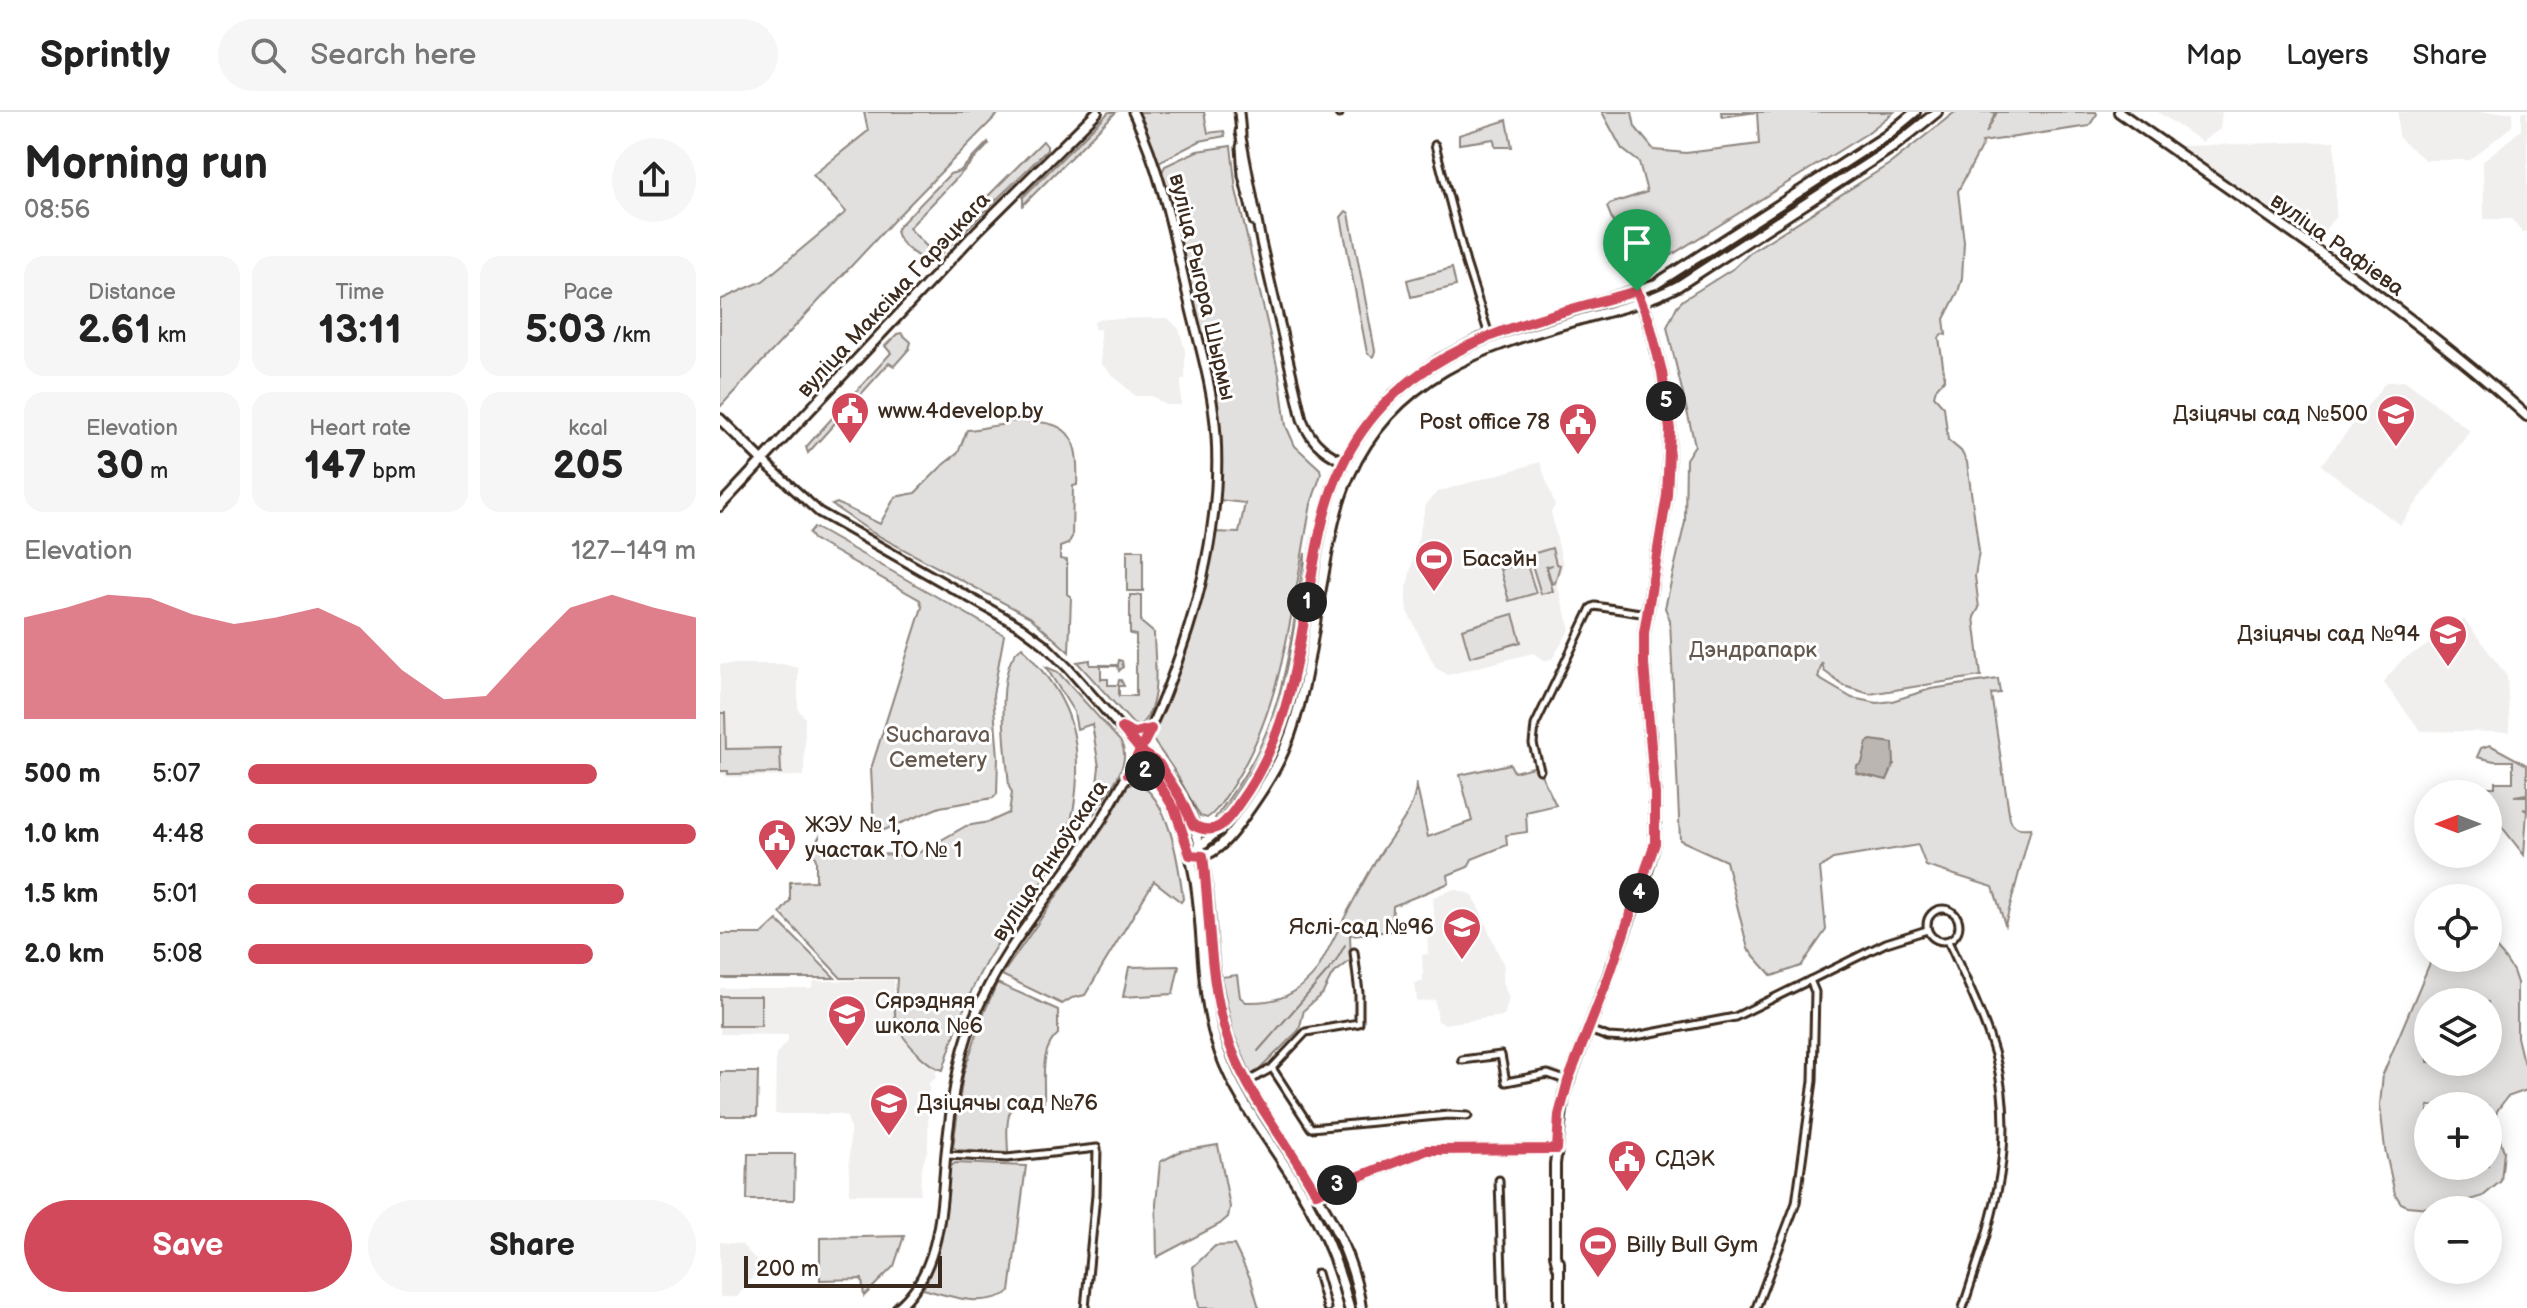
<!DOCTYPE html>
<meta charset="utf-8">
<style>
body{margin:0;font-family:"Balsamiq Sans",sans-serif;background:#f6f6f6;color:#222;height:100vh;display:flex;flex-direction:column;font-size:30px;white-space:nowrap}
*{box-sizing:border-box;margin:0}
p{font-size:26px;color:#767676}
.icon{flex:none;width:44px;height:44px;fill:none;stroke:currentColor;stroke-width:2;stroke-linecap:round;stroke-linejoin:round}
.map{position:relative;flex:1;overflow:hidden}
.details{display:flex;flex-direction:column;background:#fff;width:720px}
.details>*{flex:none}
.needle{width:52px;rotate:270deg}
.fabs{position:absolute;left:1694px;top:668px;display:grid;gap:16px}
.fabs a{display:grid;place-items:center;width:88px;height:88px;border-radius:50%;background:#fff;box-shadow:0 4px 20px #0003;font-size:40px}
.scale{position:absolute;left:24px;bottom:20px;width:198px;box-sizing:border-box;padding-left:8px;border:4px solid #3b2a1e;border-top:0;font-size:22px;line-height:28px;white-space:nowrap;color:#3b2a1e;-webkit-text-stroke:6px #fff;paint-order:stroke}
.pin{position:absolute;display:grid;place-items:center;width:68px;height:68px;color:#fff;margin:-82px -34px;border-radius:50% 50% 50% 0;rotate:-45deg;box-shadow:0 0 8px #0007}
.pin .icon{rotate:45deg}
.km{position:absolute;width:40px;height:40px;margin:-20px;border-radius:50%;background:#222;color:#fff;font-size:22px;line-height:40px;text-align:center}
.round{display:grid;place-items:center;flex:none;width:84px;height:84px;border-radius:42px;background:#f6f6f6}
.head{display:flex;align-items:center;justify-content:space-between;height:136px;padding:0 24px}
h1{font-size:44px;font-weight:600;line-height:60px}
.metrics{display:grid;grid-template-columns:repeat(3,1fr);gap:12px;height:136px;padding:8px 24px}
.metrics div{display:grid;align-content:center;border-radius:20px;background:#f6f6f6;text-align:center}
.metrics b{font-size:40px;font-weight:600}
.metrics small{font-size:22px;font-weight:400}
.metrics p{font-size:22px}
.chart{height:224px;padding:16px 24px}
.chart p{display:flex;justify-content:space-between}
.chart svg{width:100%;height:144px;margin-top:8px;fill:#d1495b;opacity:.7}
.cta{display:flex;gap:16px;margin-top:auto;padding:16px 24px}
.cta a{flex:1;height:92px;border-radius:48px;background:#d1495b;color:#fff;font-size:32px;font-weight:600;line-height:92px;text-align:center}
.cta a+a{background:#f6f6f6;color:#222}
ul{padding:0 24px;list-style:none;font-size:26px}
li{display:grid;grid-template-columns:128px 96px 1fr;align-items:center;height:60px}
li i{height:20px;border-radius:10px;background:#d1495b}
header{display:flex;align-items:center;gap:48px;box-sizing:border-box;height:112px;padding:0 40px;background:#fff;border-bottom:2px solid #e0e0e0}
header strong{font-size:38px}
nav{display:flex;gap:44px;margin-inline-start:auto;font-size:28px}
.search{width:560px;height:72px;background:#f6f6f6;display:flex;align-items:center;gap:20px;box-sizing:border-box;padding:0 28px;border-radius:44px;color:#767676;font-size:30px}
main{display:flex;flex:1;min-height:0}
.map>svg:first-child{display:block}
.built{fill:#f1efee}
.green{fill:#e2e0de;stroke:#8e857e;stroke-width:2;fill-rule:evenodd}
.water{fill:#bcb6b3;stroke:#887e77;stroke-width:2}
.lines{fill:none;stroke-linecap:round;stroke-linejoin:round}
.stream{stroke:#887e77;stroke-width:2}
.minor-casing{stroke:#3b2a1e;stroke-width:11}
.tertiary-casing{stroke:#3b2a1e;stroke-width:13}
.secondary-casing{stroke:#3b2a1e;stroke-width:14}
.minor{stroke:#fff;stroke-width:5}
.tertiary{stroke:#fff;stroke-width:7}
.secondary{stroke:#fff;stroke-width:8}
.route-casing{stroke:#fff;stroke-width:16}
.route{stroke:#d1495b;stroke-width:10}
.labels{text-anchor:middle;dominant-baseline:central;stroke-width:6;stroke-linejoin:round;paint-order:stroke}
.street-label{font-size:22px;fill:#3b2a1e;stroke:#fff}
.poi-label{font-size:22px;fill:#3b2a1e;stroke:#fff;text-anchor:start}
.park-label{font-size:22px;fill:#65584e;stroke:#fff}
</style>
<header>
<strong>Sprintly</strong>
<div class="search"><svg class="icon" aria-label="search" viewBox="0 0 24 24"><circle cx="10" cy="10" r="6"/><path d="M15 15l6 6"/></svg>Search here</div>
<nav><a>Map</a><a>Layers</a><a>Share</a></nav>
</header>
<main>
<section class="details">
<div class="head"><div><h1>Morning run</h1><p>08:56</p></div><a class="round"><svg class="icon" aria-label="share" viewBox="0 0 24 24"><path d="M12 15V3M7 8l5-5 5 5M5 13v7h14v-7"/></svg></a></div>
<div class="metrics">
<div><p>Distance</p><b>2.61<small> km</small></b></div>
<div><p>Time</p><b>13:11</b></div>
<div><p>Pace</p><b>5:03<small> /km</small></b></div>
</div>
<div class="metrics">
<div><p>Elevation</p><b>30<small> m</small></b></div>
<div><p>Heart rate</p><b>147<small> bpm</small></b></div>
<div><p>kcal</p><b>205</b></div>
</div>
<div class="chart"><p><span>Elevation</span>127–149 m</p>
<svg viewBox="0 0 160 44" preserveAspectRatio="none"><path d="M0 44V13L10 10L20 6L30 7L40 12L50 15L60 13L70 10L80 16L90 29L100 38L110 37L120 23L130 10L140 6L150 10L160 13V44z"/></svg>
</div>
<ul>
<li><b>500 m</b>5:07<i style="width:78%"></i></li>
<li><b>1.0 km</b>4:48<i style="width:100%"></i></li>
<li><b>1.5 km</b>5:01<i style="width:84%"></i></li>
<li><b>2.0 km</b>5:08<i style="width:77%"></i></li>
</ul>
<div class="cta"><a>Save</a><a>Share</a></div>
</section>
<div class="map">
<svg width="1807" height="1196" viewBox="0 0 1807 1196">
<rect width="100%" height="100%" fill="#fff"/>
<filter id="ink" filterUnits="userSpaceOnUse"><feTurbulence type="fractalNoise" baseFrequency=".0125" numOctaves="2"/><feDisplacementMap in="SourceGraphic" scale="16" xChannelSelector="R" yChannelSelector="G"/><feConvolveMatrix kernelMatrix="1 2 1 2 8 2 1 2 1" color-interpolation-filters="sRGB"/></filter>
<g filter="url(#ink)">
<g class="built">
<path d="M1438,0h64l-2,17 -18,13z"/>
<path d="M1678,0h115l-1,14 -42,34h-45l-27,-23z"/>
<path d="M1801,0h6v120h-4l-12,-13h-27l-1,-58 38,-31z"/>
<path d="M1615,29l1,75 -19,24 -136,-94z"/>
<path d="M448,206l11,11 6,21v29h-4v26h-15l-14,-9h-17l-34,-32 -1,-35h-6v-7l5,-3z"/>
<path d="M1686,269l64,50 -70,94 -79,-60 65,-83z"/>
<path d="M820,350l15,44 -4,6 12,53 -6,19 13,45 -17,29 -8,3 -12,-8 -85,22 -12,-7 -28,-55 -2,-11v-12l20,-86 11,-12z"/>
<path d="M1744,507l43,57 3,56 -89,-1 -38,-49 20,-23 34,-19z"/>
<path d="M0,552h62l16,4v41l7,9 -1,58 -78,1 -1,-3h-5z"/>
<path d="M734,777l19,6 31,71 -2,16 7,16 -5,18 -60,8 -6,-3 -3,-21 -18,2 -2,-19 8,-2 -1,-26 6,-1 -1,-23 8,-2 -2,-32z"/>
<path d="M174,868v45l27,36 15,9v8l-7,5 -1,65 -7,23 -1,23h-71l1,-67 -3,-10 -8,-3h-64l1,-60 12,-13v-6l-68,-1v-46h91l3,-7z"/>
<path d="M0,1130l21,2 19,20v4l-23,29h-17z"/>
</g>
<g class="green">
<path d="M144,0h136l-105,107 -175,188v-107l43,-19 83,-69 -33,-37 55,-44z"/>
<path d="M389,0h7l-93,93v-8z"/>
<path d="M416,0h68l4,21 16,-2 1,5 -25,5 -41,21z"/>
<path d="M882,0h30l3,15 19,23 32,3 73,-9 -2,-32 -35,5 -1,-5h173l-28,22 -230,143 -29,-70 3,-3 37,-12 -8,-30 -17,-13z"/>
<path d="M1235,0h41l-10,21 11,-21h99l1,2 -8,12 -107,16 1,2 -25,47 6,51 -2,36 -4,14 -14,27 2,16 -4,-1 -3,4 6,41 -9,10 -2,7 10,11 4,33 13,11 6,11 12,89 -4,25 4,32 -5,9 7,59 -111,18 -26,-8 -20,-15 -2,-9 -4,16 34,20 25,5 15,-2 39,-12 67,-10 2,14 -9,1 19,125c4,10 11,10 21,9l-26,97 -12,-38 -67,-21 -8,-21 -85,14 -13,9 6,62 -25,36 -29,10 -24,-27 -22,-88 -46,-21 -10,-220 -5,-12 20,-86 1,-63 9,-14 -28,-118 10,-21 6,-6 51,-32 18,-17 139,-88z"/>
<path d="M787,8l5,27h-17l-1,-8 -35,5v-9z"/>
<path d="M323,29l4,5v4l-113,111c-13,1 -35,-16 -38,-30l3,-5 51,-52 10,-3 28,-29 1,2 -80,84 23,24z"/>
<path d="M511,34l5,44 43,184 7,52 9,20 25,23 1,5 -10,30c-18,94 -26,199 -78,281 -7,11 -15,26 -26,33l-7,-2 -24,-43 -25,-36 37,-94 26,-111 25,1 6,-30 -26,-3 1,-63 -8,-58 -51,-205 4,-8 32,-15z"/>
<path d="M626,99l3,2 26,138 -2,6 -6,-4 -26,-136z"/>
<path d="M732,156l4,18 -45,11 -4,-17z"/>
<path d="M181,221l10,9 -2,7 -15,17 -5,-3 -81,90 -2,-6 85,-94 -6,-7 12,-12z"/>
<path d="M286,309c55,0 74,2 71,64l-4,1 -1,51 -4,7 -8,3v12l7,1v34l4,3 -2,55 -39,-35 -157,-84 -41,-28 5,-2 43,21 15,-27 20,-4 29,-29 14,-11 9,-23c12,0 21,-4 34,-5z"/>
<path d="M94,415l190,108 -11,60 5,62 -1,37 -4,4 -53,9 -58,24 -8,-4 -3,-58 51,-162 -2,-7 -107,-61 -4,-6z"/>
<path d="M832,436l4,16 4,1 -5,18 -3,1 -5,-17 5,-2 -6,2 7,24 -12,3 -12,-39z"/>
<rect x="407" y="438" width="16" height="41"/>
<path d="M585,441v18l-7,43 -22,104 -17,40 -41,62 -3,-2c22,-30 43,-61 55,-96 20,-53 25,-113 35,-169z"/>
<path d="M806,450l10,31 -27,8 -9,-32z"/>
<path d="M410,483h11v27l13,11c0,28 9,73 -15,93l-6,-2 -56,-62 13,-2v5h28l1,-5 3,1 1,6 -4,4 -1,-5h-17v13h7v6h10l1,-5h2l3,6h-5v10h17v-61l-6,-1z"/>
<path d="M793,502l8,28 -51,15 -8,-28z"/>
<path d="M302,535c15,18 30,34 40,54 23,43 18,112 -4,154 -17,33 -42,61 -62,91 -26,39 -39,80 -53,124 -16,-3 -40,-30 -46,-45 -5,-12 0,-34 0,-47h-56l-61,-65 10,-12v-19l26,-1v-21l-4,-11 7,-12v13l94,6 53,-30 23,-4 20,-9 3,-21 -3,-5c-2,-33 -17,-121 13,-140z"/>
<path d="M326,555l12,5 62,69c15,23 -15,54 -27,74l6,-48 -7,-43 -15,5 -3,-17z"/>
<path d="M0,601h5l1,36 54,-1 1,25 -53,1v-3h-8z"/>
<path d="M1770,633l37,20v29l-13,2h13v14l-4,-1 4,2 -3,44 -36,-46v-15h-12l1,-7h18v-5h18v-21h-19l-17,-4 4,-9z"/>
<path d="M790,652l4,8 23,-6 19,39 -30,7 1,20 -21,3 1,10 -35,14 -4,8 -20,8 1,8 -56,23 -1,25 -42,4 1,25 -19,15 -9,18 -19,17 -5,20 -47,47 -19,-45 -12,-55 16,-2 3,22 6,5c32,1 52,-7 72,-33 20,-38 39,-78 62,-115 13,-22 36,-43 36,-71l12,54 44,-16 -12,-46z"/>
<path d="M415,670c35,14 44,84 48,117l-2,3 -27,-21 -69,114 -13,3 -10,6 -60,-29 105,-152 21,-37z"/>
<path d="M57,808l58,58h-115v-44h42z"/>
<path d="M1768,827l15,17 10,15 4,12v54l5,21 5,9v23l-20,7 -10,14 -3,12 10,28 -3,30 -18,15 -42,13 -34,-3 -6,-3 -6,-9 -10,-45 -5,-44 3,-31 49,-116h56zM1708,890h60v60h-60zM1708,994h60v60h-60z"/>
<path d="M459,854l-6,28 -50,3 6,-30z"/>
<path d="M277,871l61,27v24c-19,16 -13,45 -14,68 -7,0 -19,-2 -26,1 -15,6 -10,38 -10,50l-51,-3 -4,-3 10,-72 20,-60z"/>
<rect x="0" y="884" width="41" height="30"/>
<path d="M0,960h38l-1,44h-37z"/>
<path d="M498,1033l12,62 -2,10 -8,7 -63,33 -1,-53 4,-42 21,-11z"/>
<path d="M28,1042h47l-1,46h-47z"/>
<path d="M235,1051l71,3 -16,126c-28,16 -57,5 -87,-3 21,-41 22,-77 27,-122z"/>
<path d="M184,1124l-10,30 -30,30 -2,-17 -42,1v-42z"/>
<path d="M514,1133l17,35 8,28h-60l-6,-41 22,-21z"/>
</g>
<path class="water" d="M1151,628l22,3 1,21 -7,16 -31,-7 1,-7 5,-3 5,-21z"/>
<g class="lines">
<path class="stream" d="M538,939l77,-88 10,-18"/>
<g class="minor-casing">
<g id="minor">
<path d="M619,0v2"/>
<path d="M715,33l31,118 23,72"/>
<path d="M820,658l-7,-26 2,-19 56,-117 4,-2 52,8"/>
<circle cx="1223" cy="813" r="16"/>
<path d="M1228,829c17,37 36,75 47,114 24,94 -4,166 -32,253"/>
<path d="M869,918l19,7 17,1 110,-21 151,-74 41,-13"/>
<path d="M742,948l39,-5 5,27 42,-8 20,7"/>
<path d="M552,956l39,60 137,-13 20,1"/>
<path d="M527,970l25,-14 34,-36 53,-9v-30l-5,-41"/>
<path d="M226,1043l61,3 90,-10 -1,47 -11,113"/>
<path d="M779,1068l4,128"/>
<path d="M597,1161l10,35"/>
<path d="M1036,1196l40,-105 17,-122 2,-89 -5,-12"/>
</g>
</g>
<g class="tertiary-casing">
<g id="tertiary">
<path d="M519,0l2,22"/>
<path d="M520,20l21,110 41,177c10,27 27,36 52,48"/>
<path d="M521,35l2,28 11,46"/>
<path d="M43,349l56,51 202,115 23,17 24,24 73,83"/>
<path d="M403,617l14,4 13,-4"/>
<path d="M585,1086l122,-48 130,-1"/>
<path d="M177,1196c45,-37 44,-102 49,-155 5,-45 10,-91 27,-133 30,-78 93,-140 135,-211 62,-105 116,-250 108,-373 -3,-52 -20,-101 -31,-152 -13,-58 -26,-118 -52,-172"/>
</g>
</g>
<g class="secondary-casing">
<g id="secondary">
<path d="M1399,0c138,97 282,191 408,304"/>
<path d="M0,307l43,42"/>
<path d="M0,394l258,-276 119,-118"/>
<path d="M421,639c89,65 56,189 84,281 31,99 121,169 136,276"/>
<path d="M423,643c10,18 22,34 31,53 10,21 17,47 21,70 10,59 4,118 25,175 17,46 48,85 74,126 26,41 44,82 55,129"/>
<path d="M408,662l9,-4 16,4"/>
<path d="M470,743c20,6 37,-15 48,-30 17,-24 35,-49 47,-77 21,-50 26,-107 36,-160 7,-37 12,-77 28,-112 46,-101 133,-129 232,-157 33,-9 66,-17 97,-33l215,-139 44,-35"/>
<path d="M470,743l34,-30 31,-45 20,-37 14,-47 29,-155 15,-54 11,-25 20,-33 30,-35 45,-34 41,-21 176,-55 230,-148 29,-24"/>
<path d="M838,1155l-3,-12v-91l9,-70 81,-216 10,-35v-49l-11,-130v-31l23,-138 3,-65 -8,-58 -13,-51 -9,-22"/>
<path d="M839,1196v-46"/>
</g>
</g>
<use href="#minor" class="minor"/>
<use href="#tertiary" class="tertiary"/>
<use href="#secondary" class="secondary"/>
</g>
</g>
<g class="lines" filter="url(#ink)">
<g class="route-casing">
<path id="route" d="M917,179c-121,34 -247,58 -301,188 -13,32 -19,66 -25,100 -14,81 -22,155 -71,223 -12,18 -23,36 -47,23l-13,-28 -21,-33 -18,-13 -19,-23 12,5 17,-4 -23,45 9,-4 16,4 22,36 15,45 13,1c8,65 5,133 29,194 20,52 58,95 84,143l111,-43 130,-1 2,-34 9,-34 41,-105 46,-133v-49l-11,-130v-31l23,-138 3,-65 -8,-58 -13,-51 -12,-30"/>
</g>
<use href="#route" class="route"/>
</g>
<defs>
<g id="civic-pin" transform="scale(2)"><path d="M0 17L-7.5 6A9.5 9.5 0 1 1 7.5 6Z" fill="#d1495b" stroke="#fff"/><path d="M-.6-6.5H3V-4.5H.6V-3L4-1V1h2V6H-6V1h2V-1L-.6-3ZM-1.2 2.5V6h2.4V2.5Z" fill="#fff"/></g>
<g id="school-pin" transform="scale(2)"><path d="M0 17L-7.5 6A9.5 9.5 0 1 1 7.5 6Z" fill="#d1495b" stroke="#fff"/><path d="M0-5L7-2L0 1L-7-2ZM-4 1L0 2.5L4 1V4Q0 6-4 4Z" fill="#fff"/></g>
<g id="stadium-pin" transform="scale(2)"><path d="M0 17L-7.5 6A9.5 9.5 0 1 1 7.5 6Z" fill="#d1495b" stroke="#fff"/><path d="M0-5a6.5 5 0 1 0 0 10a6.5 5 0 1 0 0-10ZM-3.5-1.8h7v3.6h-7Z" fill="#fff"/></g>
</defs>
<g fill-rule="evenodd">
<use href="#civic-pin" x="130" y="299"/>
<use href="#school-pin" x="1676" y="302"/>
<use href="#civic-pin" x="858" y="310"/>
<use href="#stadium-pin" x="714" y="447"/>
<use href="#school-pin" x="1728" y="522"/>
<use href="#civic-pin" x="57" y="726"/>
<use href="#school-pin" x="742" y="815"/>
<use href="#school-pin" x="127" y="902"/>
<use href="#school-pin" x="169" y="991"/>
<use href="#civic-pin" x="907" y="1047"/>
<use href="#stadium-pin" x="878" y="1133"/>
</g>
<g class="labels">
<g class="street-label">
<text transform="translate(1617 133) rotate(36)">вуліца Рафіева</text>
<text transform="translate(482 175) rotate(77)">вуліца Рыгора Шырмы</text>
<text transform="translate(174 183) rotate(-47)">вуліца Максіма Гарэцкага</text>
<text transform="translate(330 749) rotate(-56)">вуліца Янкоўскага</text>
</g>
<g class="poi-label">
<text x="158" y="299">www.4develop.by</text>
<text x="1648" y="302" text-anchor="end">Дзіцячы сад №500</text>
<text x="830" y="310" text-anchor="end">Post office 78</text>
<text x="742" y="447">Басэйн</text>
<text x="1700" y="522" text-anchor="end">Дзіцячы сад №94</text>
<text x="85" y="713">ЖЭУ № 1,<tspan x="85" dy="25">участак ТО № 1</tspan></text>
<text x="714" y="815" text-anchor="end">Яслі-сад №96</text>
<text x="155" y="889">Сярэдняя<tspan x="155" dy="25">школа №6</tspan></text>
<text x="197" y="991">Дзіцячы сад №76</text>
<text x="935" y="1047">СДЭК</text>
<text x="906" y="1133">Billy Bull Gym</text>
</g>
<g class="park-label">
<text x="1033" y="538">Дэндрапарк</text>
<text x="218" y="623">Sucharava<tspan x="218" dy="25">Cemetery</tspan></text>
</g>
</g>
</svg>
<div class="fabs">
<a><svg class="needle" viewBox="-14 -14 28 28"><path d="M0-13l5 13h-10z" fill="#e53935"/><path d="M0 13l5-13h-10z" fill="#767676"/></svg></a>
<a><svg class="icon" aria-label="locate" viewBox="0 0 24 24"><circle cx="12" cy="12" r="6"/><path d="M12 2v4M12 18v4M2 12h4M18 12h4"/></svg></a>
<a><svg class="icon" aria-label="layers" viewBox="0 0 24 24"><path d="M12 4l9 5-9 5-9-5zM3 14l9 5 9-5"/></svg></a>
<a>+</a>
<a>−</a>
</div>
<div class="scale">200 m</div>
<div class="pin" style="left:917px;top:179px;background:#1e9e55"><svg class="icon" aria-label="arrive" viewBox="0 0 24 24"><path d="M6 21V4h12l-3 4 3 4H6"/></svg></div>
<b class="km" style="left:587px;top:490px">1</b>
<b class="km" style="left:425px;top:659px">2</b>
<b class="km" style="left:617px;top:1073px">3</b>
<b class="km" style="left:919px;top:781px">4</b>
<b class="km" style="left:946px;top:289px">5</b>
</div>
</main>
